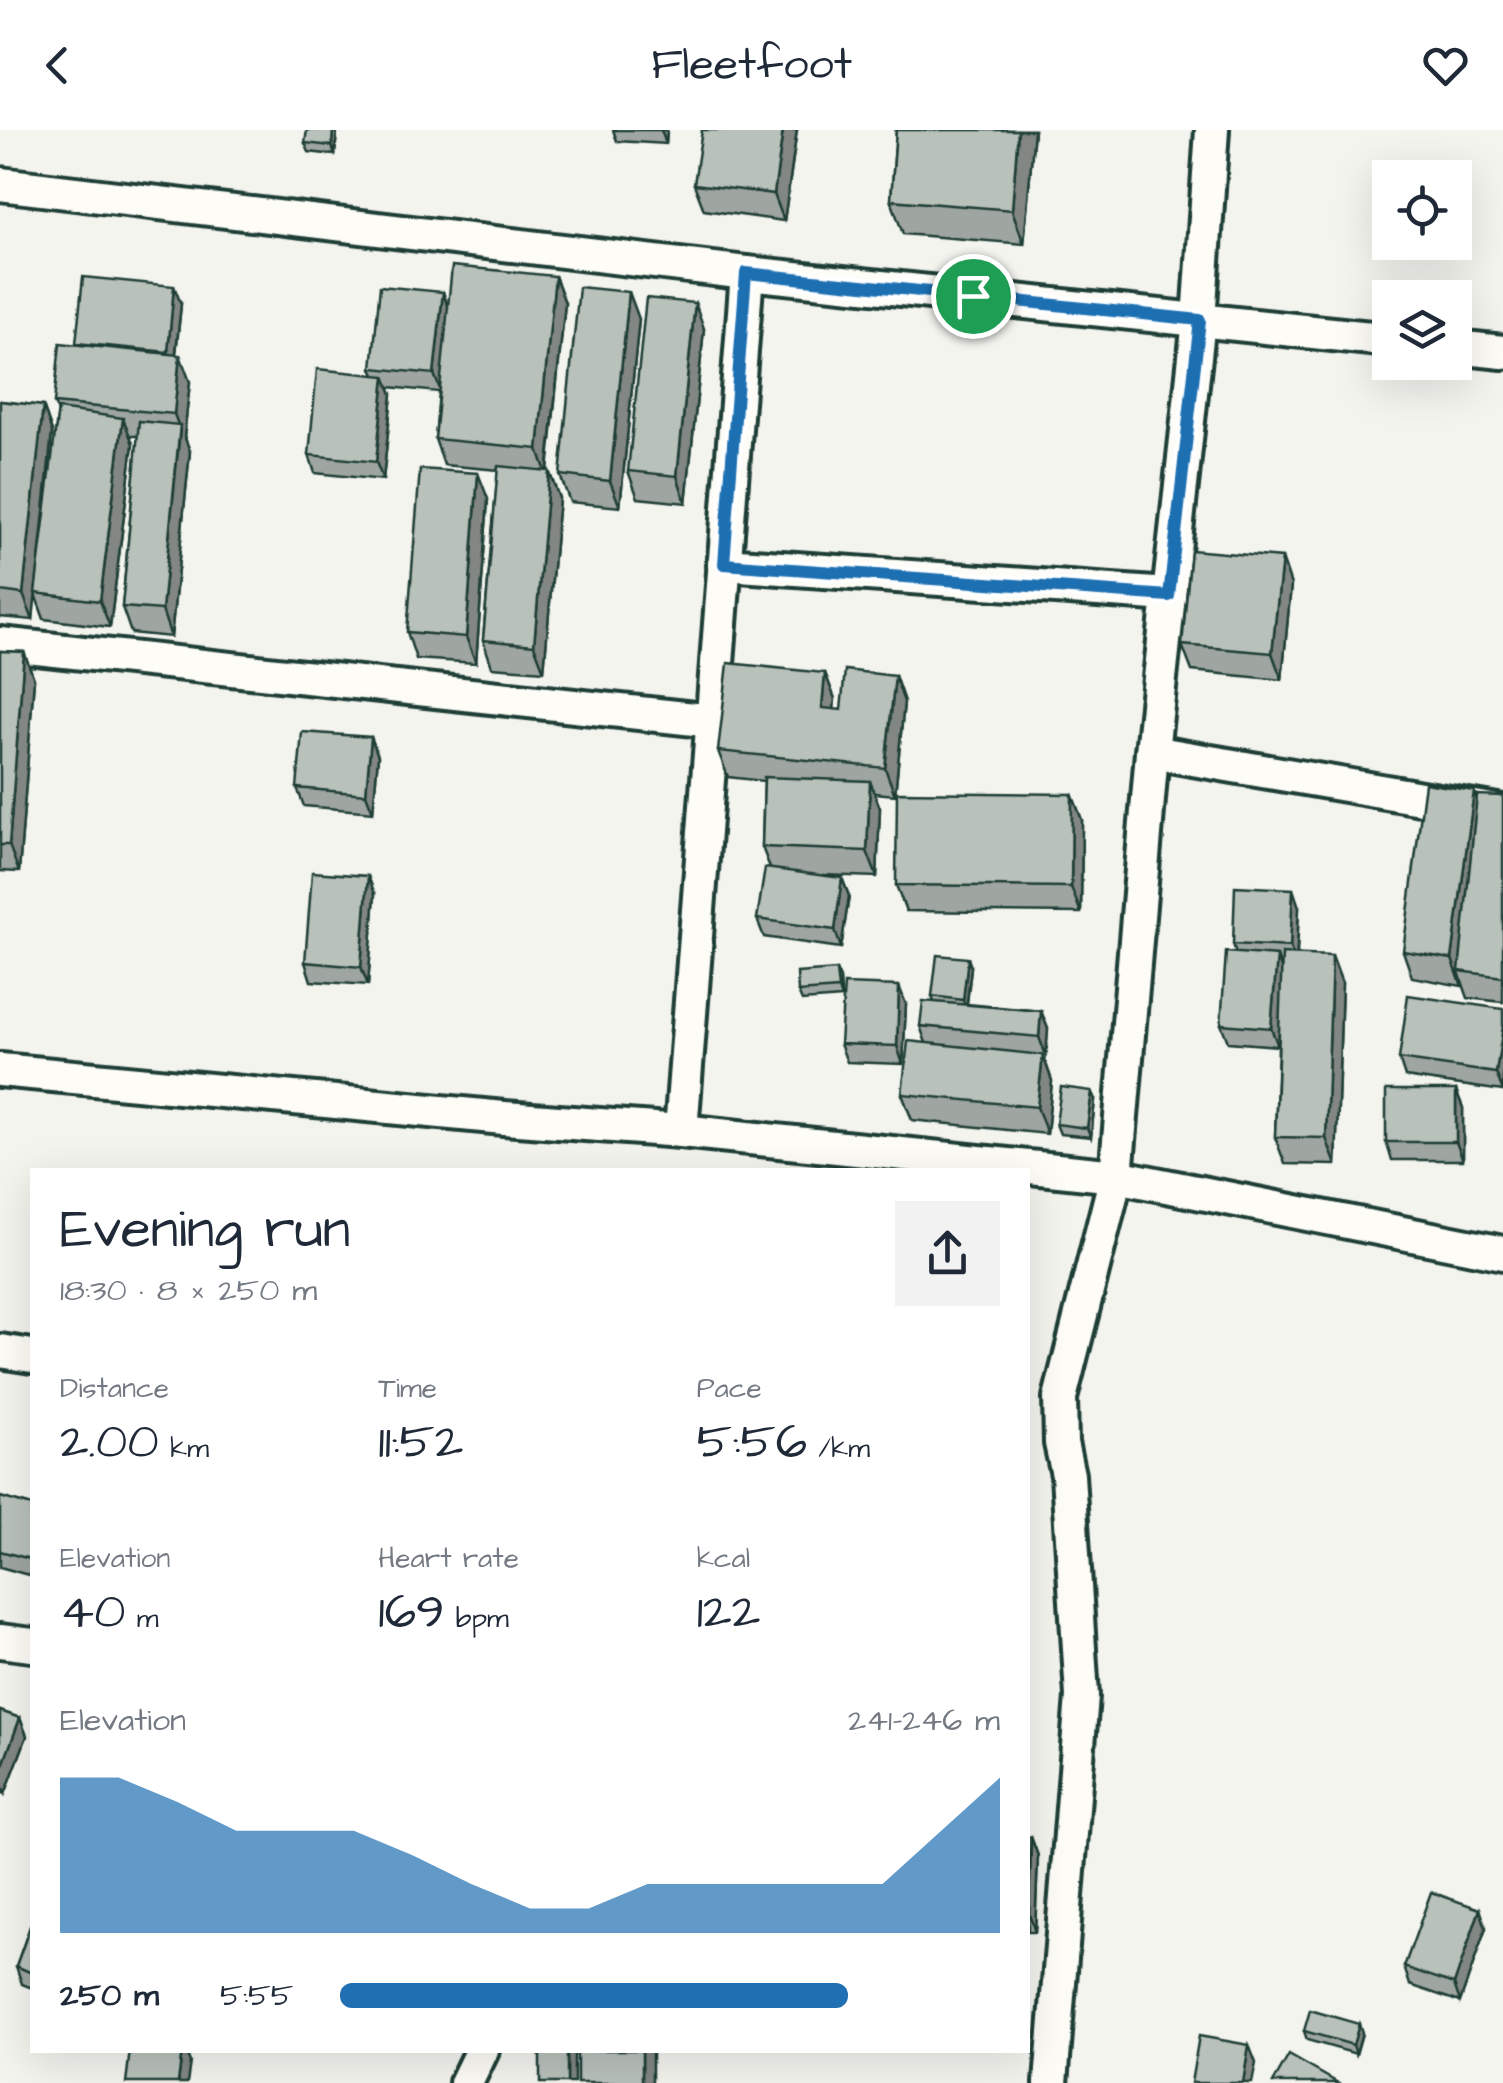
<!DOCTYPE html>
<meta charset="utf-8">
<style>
body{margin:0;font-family:"Architects Daughter",sans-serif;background:#f2f2f3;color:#1f2937;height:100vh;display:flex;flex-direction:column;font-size:38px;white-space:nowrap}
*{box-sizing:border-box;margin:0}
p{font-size:32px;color:#747a83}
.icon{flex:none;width:55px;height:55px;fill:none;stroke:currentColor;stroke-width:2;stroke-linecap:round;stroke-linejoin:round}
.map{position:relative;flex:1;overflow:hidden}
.details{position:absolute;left:30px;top:1038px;width:1000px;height:885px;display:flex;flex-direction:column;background:#fff;border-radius:0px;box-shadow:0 10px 40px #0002}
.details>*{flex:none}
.controls{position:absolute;left:1372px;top:30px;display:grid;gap:20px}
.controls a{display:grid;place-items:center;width:100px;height:100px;border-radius:0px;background:#fff;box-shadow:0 10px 40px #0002;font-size:50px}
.pin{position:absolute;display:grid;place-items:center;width:85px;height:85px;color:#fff;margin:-42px;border:5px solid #fff;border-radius:50%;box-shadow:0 2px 10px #0007}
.round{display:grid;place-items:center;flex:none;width:105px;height:105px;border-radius:0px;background:#f2f2f3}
.overview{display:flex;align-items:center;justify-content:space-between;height:170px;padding:0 30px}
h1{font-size:55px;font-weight:600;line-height:75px}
.figures{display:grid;grid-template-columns:repeat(3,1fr);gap:15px;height:170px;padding:10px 30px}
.figures div{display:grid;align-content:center}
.figures b{font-size:50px;font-weight:600}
.figures small{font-size:28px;font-weight:400}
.figures p{font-size:28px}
.chart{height:280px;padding:20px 30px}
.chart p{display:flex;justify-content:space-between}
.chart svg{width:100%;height:180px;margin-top:10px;fill:#1f6fb2;opacity:.7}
ul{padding:0 30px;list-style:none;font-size:32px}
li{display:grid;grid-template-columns:160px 120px 1fr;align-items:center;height:75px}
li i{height:25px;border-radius:12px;background:#1f6fb2}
header{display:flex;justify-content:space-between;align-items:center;height:130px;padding:0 30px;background:#fff;font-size:45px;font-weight:600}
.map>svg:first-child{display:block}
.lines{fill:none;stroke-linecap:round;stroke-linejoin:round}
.street-casing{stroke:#1f3d34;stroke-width:40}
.street{stroke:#fdfcf7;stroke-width:32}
.wall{fill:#9fa6a1;stroke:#1f3d34;stroke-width:2.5}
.shaded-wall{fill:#828783;stroke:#1f3d34;stroke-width:2.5}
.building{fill:#b9c1bb;stroke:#1f3d34;stroke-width:2.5}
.route-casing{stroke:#fff;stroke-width:20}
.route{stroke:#1f6fb2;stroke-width:12}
</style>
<header><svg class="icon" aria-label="back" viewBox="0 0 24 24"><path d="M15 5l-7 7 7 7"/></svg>Fleetfoot<svg class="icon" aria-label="heart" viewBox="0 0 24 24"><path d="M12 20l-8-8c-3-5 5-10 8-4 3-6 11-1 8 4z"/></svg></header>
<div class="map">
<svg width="1503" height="1953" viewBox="0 0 1503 1953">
<rect width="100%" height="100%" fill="#f4f4ef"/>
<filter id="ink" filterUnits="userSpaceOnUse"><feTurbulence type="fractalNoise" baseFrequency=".01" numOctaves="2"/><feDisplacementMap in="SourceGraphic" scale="20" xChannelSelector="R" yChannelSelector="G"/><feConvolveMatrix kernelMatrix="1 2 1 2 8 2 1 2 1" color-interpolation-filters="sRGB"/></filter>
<g filter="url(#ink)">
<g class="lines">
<g class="street-casing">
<g id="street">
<path d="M0,54l747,89 643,67"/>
<path d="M1455,217l48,5"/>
<path d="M724,434l445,31"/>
<path d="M0,514l713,77"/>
<path d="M1152,622l351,60"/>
<path d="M0,940l504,48 177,13 435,45 387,77"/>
<path d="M681,1001l66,-858"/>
<path d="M0,1221l32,5"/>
<path d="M0,1511l32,4"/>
<path d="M466,1953l16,-33"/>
<path d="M1051,1953l31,-387 -14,-221 -7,-32 -1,-45 56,-222 36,-424 47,-432 13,-190"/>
</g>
</g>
<use href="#street" class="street"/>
</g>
<g class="wall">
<path d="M337,0l-2,25 -26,-3 -4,-9z"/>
<path d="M613,0h54l-1,14 -49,-3z"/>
<path d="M797,0l-13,91 -80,-11 -10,-26z"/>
<path d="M896,0h138l-10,114 -121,-10 -12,-34z"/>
<path d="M555,146l10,27 -17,168h1l10,27 -15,173 -52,-4 -9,-27 15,-170 -54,-5 -9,-26 4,-47 -50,-5 3,7 -9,86 -68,-7 -6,-18 66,-80 -3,-7 71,-76 5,14z"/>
<path d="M695,173l9,26 -18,174 -48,-5 -10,-27z"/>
<path d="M181,174l-5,51 14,27 -6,54 6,15 -19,186 -40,-4 -9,-26 16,-171h-8l3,8 -23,183 -66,-8 -9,-25 -2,26 -33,-3v-216l43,5 9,26 -13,125 19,-145 -4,-9 23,-58z"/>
<path d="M639,189l-19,188 -50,-5 -10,-27z"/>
<path d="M488,369l-12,164 -60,-4 -9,-27z"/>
<path d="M1291,455l-9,95 -90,-9 -10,-26z"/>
<path d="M0,521l24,1 10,27 -15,193 -19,-1z"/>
<path d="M825,543l10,26 -1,11h7l54,-34 9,26 -9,93 -21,-2 6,15 -3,69 -55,-2 20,3 7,18 -8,52 -77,-11 -7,-18 13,-51 -8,-21 2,-66 -36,-4 -10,-26z"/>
<path d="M371,607l7,19 -5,56 -69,-6 -7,-18z"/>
<path d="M1474,661l3,8 26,-3v206l-35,-4 -6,-17v5l-50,-9 -9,-26z"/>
<path d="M1072,664l10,26 -1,93 -175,-2 -10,-26z"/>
<path d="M375,764l-7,91 -57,-4 -6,-19z"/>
<path d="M1299,777l-2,48 45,28 -6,182 -51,-1 -10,-27 3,-91 -50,-4 -7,-18 15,-71 -3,-9z"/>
<path d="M971,837l-4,37 74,7 7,18 -2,27 -3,-1 9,26 -5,53 -135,-14 -10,-26 24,-51 -6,-17 14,-24 -2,-6z"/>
<path d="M836,840l4,9 1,19 -39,3 -4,-9z"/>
<path d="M906,874l-3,60 -56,-2 -7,-18z"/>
<path d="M1503,879v82l-98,-14 -6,-18z"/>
<path d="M1456,960l7,18v52h-71l-6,-18z"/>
<path d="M1095,970l-4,37 -31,-3 -4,-10z"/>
<path d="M0,1367l32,9v70l-32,-9z"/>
<path d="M0,1581l20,7 7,18 -22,58 -5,-2z"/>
<path d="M1028,1707h3l7,19 -3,76h-7z"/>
<path d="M1480,1779l6,19 -26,74 -50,-17 -6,-18z"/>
<path d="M32,1791v67l-10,-4 -6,-18z"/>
<path d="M1359,1894l3,9 -6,21 -49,-14 -3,-9z"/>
</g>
<g class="shaded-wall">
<path d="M333,0h4l-2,25 -3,-9z"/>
<path d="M661,0h6l-1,14z"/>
<path d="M783,0h14l-13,91 -10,-27z"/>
<path d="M1018,0h16l-10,114 -12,-34z"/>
<path d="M555,146l10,27 -18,172 -9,-26z"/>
<path d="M174,156l7,18 -7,66 -6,-18z"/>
<path d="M443,162l6,18 -8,82 -7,-18z"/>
<path d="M629,162l10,27 -19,188 -10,-26z"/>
<path d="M695,173l9,26 -18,174 -9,-27z"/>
<path d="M180,225l10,27 -6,54 6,15 -19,186 -9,-27 18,-180 -6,-16z"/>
<path d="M385,246l7,18 -9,86 -7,-18z"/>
<path d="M43,276l9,26 -19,188 -10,-26z"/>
<path d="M123,288l10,26 -23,183 -10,-26z"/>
<path d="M549,341l10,27 -15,173 -10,-26z"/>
<path d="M478,343l10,26 -12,164 -10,-26z"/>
<path d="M1282,428l9,27 -9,95 -10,-27z"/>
<path d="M24,522l10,27 -15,193 -10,-27z"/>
<path d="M825,543l10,26 -4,36 -9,-27z"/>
<path d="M895,546l9,26 -9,93 -10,-27z"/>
<path d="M371,607l7,19 -5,56 -7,-18z"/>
<path d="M870,651l10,27 -3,69 -10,-26z"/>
<path d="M1474,661l9,26 -24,154 3,10v5l-10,-27z"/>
<path d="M1072,664l10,26 -1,93 -10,-26z"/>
<path d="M368,746l7,18 -7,91 -7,-18z"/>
<path d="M842,748l7,18 -8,52 -6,-18z"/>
<path d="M1293,759l6,18 -3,58 -6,-18z"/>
<path d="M1277,826l6,18 -5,72 -7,-18z"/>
<path d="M1332,826l10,27 -6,182 -10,-27z"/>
<path d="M968,828l3,9 -5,42 -3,-9z"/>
<path d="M836,840l4,9 1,19 -3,-9z"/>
<path d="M899,856l7,18 -3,60 -6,-18z"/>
<path d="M1041,881l7,18 -2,27 -7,-19z"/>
<path d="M1503,896v65l-7,-18z"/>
<path d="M1043,925l9,26 -5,53 -10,-27z"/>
<path d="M1456,960l7,18v52l-7,-18z"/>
<path d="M1092,961l3,9 -4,37 -4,-9z"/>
<path d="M20,1588l7,18 -22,58 -5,-15v-6z"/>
<path d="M1031,1707l7,19 -3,76 -6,-18z"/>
<path d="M1480,1779l6,19 -26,74 -6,-18z"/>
<path d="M1359,1894l3,9 -6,21 -3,-9z"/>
<path d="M1249,1915l7,18 -4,20h-9z"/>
<path d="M182,1920h3l5,12 -3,21h-9z"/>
<rect x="567" y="1920" width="7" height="33"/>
<path d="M642,1920h9l1,4v29h-10z"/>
</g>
<g class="building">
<path d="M307,0h26l-1,16 -27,-3z"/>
<path d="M702,0h81l-9,64 -80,-10z"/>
<path d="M896,0h122l-6,80 -121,-10z"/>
<path d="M452,136l103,10 -17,173 -103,-10z"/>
<path d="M83,147l91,9 -6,66 -92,-9z"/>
<path d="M380,156l63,6 -9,82 -62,-6z"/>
<path d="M579,157l50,5 -19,189 -50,-6z"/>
<path d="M646,168l49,5 -18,173 -49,-5z"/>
<path d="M60,213l120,12 -6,59 -120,-11z"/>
<path d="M317,239l68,7 -9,86 -67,-7z"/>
<path d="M0,271l43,5 -20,188 -23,-3z"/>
<path d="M58,279l65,9 -23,183 -65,-8z"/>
<path d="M139,291l41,4 -18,185 -40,-3z"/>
<path d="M498,336l51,5 -15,174 -51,-5z"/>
<path d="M420,339l58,4 -12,164 -59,-5z"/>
<path d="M1191,420l91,8 -10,95 -90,-8z"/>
<path d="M0,521l24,1 -15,193h-9z"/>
<path d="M728,533l97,10 -3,35 19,2 4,-40 50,6 -10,92 -167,-17z"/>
<path d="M302,602l69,5 -5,57 -69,-6z"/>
<path d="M764,647l106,4 -3,70 -105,-4z"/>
<path d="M1425,653l49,8 -22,168 -49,-8z"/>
<path d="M897,662l175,2 -1,93 -175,-2z"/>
<path d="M1477,665l26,1v181l-44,-6z"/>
<path d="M765,738l77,10 -7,52 -78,-11z"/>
<path d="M312,742l56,4 -7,91 -56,-5z"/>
<path d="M1235,756l58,3 -3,58 -57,-3z"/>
<path d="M1226,822l51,4 -6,72 -50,-4z"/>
<path d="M1282,824l50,2 -6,182 -51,-1z"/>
<path d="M937,825l31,3 -5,42 -31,-4z"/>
<path d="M836,840l2,19 -40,3 -1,-19z"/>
<path d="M844,854l55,2 -2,60 -57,-2z"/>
<path d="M1408,865l95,14v17l-7,47 -97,-14z"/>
<path d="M923,871l118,10 -2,26 -119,-11z"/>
<path d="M908,911l135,14 -6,52 -135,-13z"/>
<path d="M1061,957l31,4 -5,37 -31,-4z"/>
<rect x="1386" y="960" width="70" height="52"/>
<path d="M0,1367l32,9v45l-2,8 -30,-8z"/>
<path d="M0,1581l20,7 -20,55z"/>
<path d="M1028,1707h3l-2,77h-1z"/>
<path d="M1431,1762l49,17 -26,75 -50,-17z"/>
<path d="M32,1791v52l-16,-7z"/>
<path d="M1310,1880l49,14 -6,21 -49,-14z"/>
<path d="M1199,1906l50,9 -6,38h-52z"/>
<path d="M130,1920h52l-4,33h-52z"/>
<rect x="540" y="1920" width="27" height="33"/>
<rect x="577" y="1920" width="65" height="33"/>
<path d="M1289,1925l49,28h-65z"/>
</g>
</g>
<g class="lines" filter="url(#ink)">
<g class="route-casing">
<path id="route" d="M746,143l454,47 -31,276 -445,-32z"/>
</g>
<use href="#route" class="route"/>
</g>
</svg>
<div class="controls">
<a><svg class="icon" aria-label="locate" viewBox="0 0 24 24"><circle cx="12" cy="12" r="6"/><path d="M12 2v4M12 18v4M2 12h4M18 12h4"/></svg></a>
<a><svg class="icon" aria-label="layers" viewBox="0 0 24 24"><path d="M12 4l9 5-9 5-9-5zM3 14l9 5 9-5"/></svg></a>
</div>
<div class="pin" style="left:973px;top:166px;background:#1e9e55"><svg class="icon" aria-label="arrive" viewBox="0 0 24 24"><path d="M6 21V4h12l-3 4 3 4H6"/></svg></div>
<section class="details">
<div class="overview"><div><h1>Evening run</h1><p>18:30 · 8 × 250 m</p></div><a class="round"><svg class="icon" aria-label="share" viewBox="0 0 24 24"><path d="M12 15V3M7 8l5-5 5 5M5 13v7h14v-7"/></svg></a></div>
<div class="figures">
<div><p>Distance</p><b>2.00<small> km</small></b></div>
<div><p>Time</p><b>11:52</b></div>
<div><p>Pace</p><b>5:56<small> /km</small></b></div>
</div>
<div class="figures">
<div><p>Elevation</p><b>40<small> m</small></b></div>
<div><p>Heart rate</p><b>169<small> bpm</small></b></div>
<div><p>kcal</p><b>122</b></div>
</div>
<div class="chart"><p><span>Elevation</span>241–246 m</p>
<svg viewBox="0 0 160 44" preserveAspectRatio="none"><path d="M0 44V6L10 6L20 12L30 19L40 19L50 19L60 25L70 32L80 38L90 38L100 32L110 32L120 32L130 32L140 32L150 19L160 6V44z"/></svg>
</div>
<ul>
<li><b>250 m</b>5:55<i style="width:77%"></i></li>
</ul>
</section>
</div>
